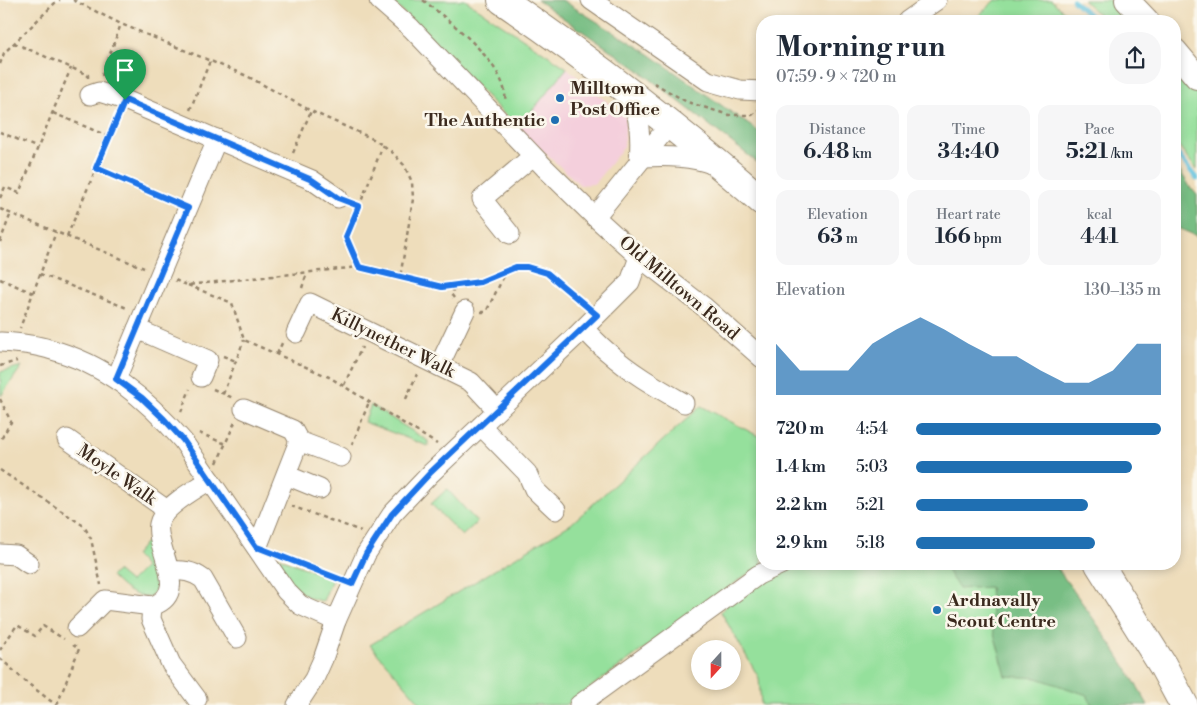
<!DOCTYPE html>
<meta charset="utf-8">
<style>
body{margin:0;font-family:"Libre Bodoni",serif;background:#f6f6f7;color:#1f2937;height:100vh;display:flex;flex-direction:column;font-size:19px;white-space:nowrap}
*{box-sizing:border-box;margin:0}
p{font-size:16px;color:#747a83}
.icon{flex:none;width:28px;height:28px;fill:none;stroke:currentColor;stroke-width:2;stroke-linecap:round;stroke-linejoin:round}
.map{position:relative;flex:1;overflow:hidden}
.sheet{position:absolute;left:756px;top:15px;width:425px;height:555px;display:flex;flex-direction:column;background:#fff;border-radius:20px;box-shadow:0 2px 8px #0003}
.sheet>*{flex:none}
.needle{width:32px;rotate:201deg}
.buttons{position:absolute;left:691px;top:640px;display:grid;gap:10px}
.buttons a{display:grid;place-items:center;width:50px;height:50px;border-radius:50%;background:#fff;box-shadow:0 2px 8px #0003;font-size:25px}
.pin{position:absolute;display:grid;place-items:center;width:42px;height:42px;color:#fff;margin:-51px -21px;border-radius:50% 50% 50% 0;rotate:-45deg;box-shadow:0 0 5px #0007}
.pin .icon{rotate:45deg}
.round{display:grid;place-items:center;flex:none;width:52px;height:52px;border-radius:20px;background:#f6f6f7}
.head{display:flex;align-items:center;justify-content:space-between;height:85px;padding:0 20px}
h1{font-size:28px;font-weight:800;line-height:38px}
.figures{display:grid;grid-template-columns:repeat(3,1fr);gap:8px;height:85px;padding:5px 20px}
.figures div{display:grid;align-content:center;border-radius:12px;background:#f6f6f7;text-align:center}
.figures b{font-size:21px;font-weight:800}
.figures small{font-size:14px;font-weight:400}
.figures p{font-size:14px}
.chart{height:140px;padding:10px 20px}
.chart p{display:flex;justify-content:space-between}
.chart svg{width:100%;height:90px;margin-top:5px;fill:#1f6fb2;opacity:.7}
ul{padding:0 20px;list-style:none;font-size:16px}
li{display:grid;grid-template-columns:80px 60px 1fr;align-items:center;height:38px}
li i{height:12px;border-radius:6px;background:#1f6fb2}
.map>svg:first-child{display:block}
.built{fill:#f4cfdc}
.green{fill:#95e09c;stroke:#68855d}
.forest{fill:#78be84;stroke:#5a7451}
.lines{fill:none;stroke-linecap:round;stroke-linejoin:round}
.stream{stroke:#62c3e0;stroke-width:4.5}
.minor-casing{stroke:#94846c;stroke-width:21}
.major-casing{stroke:#94846c;stroke-width:26}
.highway-casing{stroke:#94846c;stroke-width:30}
.path{stroke:#94846c;stroke-width:2.5;stroke-dasharray:4 4;stroke-linecap:butt}
.minor{stroke:#fff;stroke-width:19}
.major{stroke:#fff;stroke-width:24}
.highway{stroke:#fff;stroke-width:28}
.route-casing{stroke:#fff;stroke-width:10}
.route{stroke:#1a73e8;stroke-width:6}
.poi-dot{fill:#1f6fb2;stroke:#fbf7ec;stroke-width:2}
.labels{text-anchor:middle;dominant-baseline:central;stroke-width:5;stroke-linejoin:round;paint-order:stroke}
.poi-label{font-size:18px;font-weight:bold;fill:#3b2a1e;stroke:#fbf7ec;text-anchor:start}
.street-label{font-size:18px;fill:#3b2a1e;stroke:#fbf7ec}
</style>
<div class="map">
<svg width="1197" height="705" viewBox="0 0 1197 705">
<rect width="100%" height="100%" fill="#fbf7ec"/>
<filter id="ink" filterUnits="userSpaceOnUse"><feTurbulence type="fractalNoise" baseFrequency=".02" numOctaves="2"/><feDisplacementMap in="SourceGraphic" scale="10" xChannelSelector="R" yChannelSelector="G"/><feConvolveMatrix kernelMatrix="1 2 1 2 8 2 1 2 1" color-interpolation-filters="sRGB"/></filter>
<filter id="wash" filterUnits="userSpaceOnUse"><feTurbulence type="fractalNoise" baseFrequency=".0096" numOctaves="4" result="noise"/><feDisplacementMap in="SourceGraphic" scale="20" xChannelSelector="R" yChannelSelector="G"/><feGaussianBlur stdDeviation="1.12" result="paint"/><feColorMatrix in="noise" values="0 0 0 0 0 0 0 0 0 0 0 0 0 0 0 0 0 1.4 0 .05"/><feComposite in="paint" operator="in"/></filter>
<g filter="url(#wash)">
<rect width="100%" height="100%" fill="#edb"/>
<path class="built" d="M567,68l59,50 -2,29 -30,37 -14,1 -62,-57z"/>
<g class="green">
<path d="M391,0h74l102,68 -49,60z"/>
<path d="M995,0h56l17,15 11,6h-106z"/>
<path d="M1083,0h26l22,21h-25z"/>
<path d="M1175,68l22,26v76l-22,-29z"/>
<path d="M22,366l-21,30 -1,-24z"/>
<path d="M371,405l57,36v5l-64,-24z"/>
<path d="M701,406l61,32v126h239l121,141h-361l-2,-27 -38,-66 32,-42 -187,135h-144l-52,-60 201,-121z"/>
<path d="M447,489l30,33 -15,14 -31,-32z"/>
<path d="M147,541c5,16 19,45 2,56 -18,-1 -26,-9 -38,-21l6,-5 13,11 15,-15 -10,-12z"/>
<path d="M278,557l54,22 -9,22c-24,-2 -36,-22 -46,-42z"/>
</g>
<g class="forest">
<path d="M537,0h25l87,54 113,80v32l-126,-98z"/>
<path d="M1175,163l15,24 7,8v41l-22,-9z"/>
<path d="M943,564h111c33,45 67,92 94,141h-56l-5,-10 -50,-17 -31,-2 -13,-46 -3,-43 -31,2z"/>
</g>
<g class="lines">
<g class="stream">
<path d="M1073,0l23,21"/>
<path d="M1175,151l22,28"/>
</g>
</g>
</g>
<g filter="url(#ink)">
<g class="lines">
<g class="minor-casing">
<g id="minor">
<path d="M379,0l32,28 135,141 49,48 44,40 64,49 59,52"/>
<path d="M591,0l117,81 32,9 22,1"/>
<path d="M907,21l30,-21"/>
<path d="M629,93c11,23 12,44 10,69"/>
<path d="M90,95l9,-3 26,8 187,80 26,18"/>
<path d="M643,157c25,-1 48,-1 72,8"/>
<path d="M595,217l75,-93"/>
<path d="M510,234l-28,-35 51,-43"/>
<path d="M137,329l71,31 -7,17"/>
<path d="M584,329c8,8 16,17 25,24 22,20 49,35 75,50"/>
<path d="M296,333l14,-30 161,79 26,28"/>
<path d="M0,342c16,1 33,2 49,7 56,15 97,49 134,92l103,150 14,14 36,16"/>
<path d="M439,366l26,-55"/>
<path d="M116,379l101,-240"/>
<path d="M244,409l49,21 6,11 -42,107"/>
<path d="M481,426l46,47 7,16 22,21"/>
<path d="M67,439l100,71"/>
<path d="M299,441l42,16"/>
<path d="M286,475l34,14"/>
<path d="M0,554l16,1 13,9"/>
<path d="M170,571c13,-1 22,0 33,8l34,59"/>
<path d="M152,606l-1,13 20,45 26,35"/>
<path d="M77,628l28,-28 47,6c40,-13 2,-58 7,-82 3,-17 37,-35 51,-44"/>
<path d="M297,705l17,-26 9,-20 13,-38 30,-67 26,-40 39,-41 146,-138 53,-53 9,-25"/>
<path d="M579,705l179,-130 24,-11"/>
</g>
</g>
<g class="major-casing">
<g id="major">
<path d="M1127,0l20,21"/>
<path d="M1175,51l22,26"/>
</g>
</g>
<g class="highway-casing">
<g id="highway">
<path d="M502,0c91,62 177,129 260,201"/>
<path d="M1099,564l64,102 21,39"/>
</g>
</g>
<g class="path">
<path d="M73,0l48,24 126,52 64,35 62,28 17,11 14,15 8,17 1,17 -13,79"/>
<path d="M423,0c25,20 87,66 82,102"/>
<path d="M14,43l74,32v3"/>
<path d="M0,64l4,-11 52,-51 4,-2"/>
<path d="M102,76l19,-52"/>
<path d="M654,83l33,19 42,13h23l9,-7"/>
<path d="M190,110l20,-49"/>
<path d="M53,113l57,24"/>
<path d="M0,132l38,16"/>
<path d="M293,153l18,-42"/>
<path d="M96,168l77,33"/>
<path d="M0,198l5,-11 14,6 52,-125"/>
<path d="M352,204l7,3 -13,30 13,30"/>
<path d="M359,207l24,-62"/>
<path d="M0,209l144,59"/>
<path d="M67,236l52,-120"/>
<path d="M0,242l11,-29"/>
<path d="M40,274l87,34"/>
<path d="M0,279l33,14 -13,35"/>
<path d="M175,280l12,5 172,-18 83,20 38,-5 36,-15h11l20,6 38,32"/>
<path d="M188,285l44,18 12,37 85,37 108,67"/>
<path d="M302,288l5,-15"/>
<path d="M33,293l23,-61"/>
<path d="M454,298l-3,-4 4,-8"/>
<path d="M481,312h5l20,-40"/>
<path d="M277,354l6,-13"/>
<path d="M223,356l13,5"/>
<path d="M0,366l17,-5"/>
<path d="M344,385l18,-38"/>
<path d="M213,389l20,9"/>
<path d="M223,394l21,-54"/>
<path d="M0,399l11,23 -11,19"/>
<path d="M406,399l11,-25"/>
<path d="M181,412l9,-23"/>
<path d="M199,433l27,11"/>
<path d="M352,445l17,-43"/>
<path d="M217,463l18,-41"/>
<path d="M0,470l84,56 7,13 10,46"/>
<path d="M291,506l70,25"/>
<path d="M284,557l53,21"/>
<path d="M0,650l17,-25 18,11 8,-10 21,13"/>
<path d="M0,658l26,24 30,23"/>
<path d="M57,705l22,-56 -6,-4"/>
</g>
<use href="#minor" class="minor"/>
<use href="#major" class="major"/>
<use href="#highway" class="highway"/>
</g>
</g>
<g class="lines" filter="url(#ink)">
<g class="route-casing">
<path id="route" d="M125,100l187,80 26,18 21,8 -13,31 13,30 83,20 38,-5 36,-15h11l20,6 50,42 -166,157 -39,42 -26,40 -14,30 -95,-37v1l-74,-108 -19,-21 -22,-21 -26,-19 72,-171 -92,-40z"/>
</g>
<use href="#route" class="route"/>
</g>
<g class="poi-dot">
<circle cx="560" cy="98" r="5"/>
<circle cx="555" cy="120" r="5"/>
<circle cx="937" cy="610" r="5"/>
</g>
<g class="labels">
<g class="poi-label">
<text x="570" y="88">Milltown<tspan x="570" dy="21">Post Office</tspan></text>
<text x="545" y="120" text-anchor="end">The Authentic</text>
<text x="947" y="600">Ardnavally<tspan x="947" dy="21">Scout Centre</tspan></text>
</g>
<g class="street-label">
<text transform="translate(679 288) rotate(40)">Old Milltown Road</text>
<text transform="translate(393 343) rotate(26)">Killynether Walk</text>
<text transform="translate(117 475) rotate(35)">Moyle Walk</text>
</g>
</g>
</svg>
<div class="buttons">
<a><svg class="needle" viewBox="-14 -14 28 28"><path d="M0-13l5 13h-10z" fill="#e53935"/><path d="M0 13l5-13h-10z" fill="#747a83"/></svg></a>
</div>
<div class="pin" style="left:125px;top:100px;background:#1e9e55"><svg class="icon" aria-label="arrive" viewBox="0 0 24 24"><path d="M6 21V4h12l-3 4 3 4H6"/></svg></div>
<section class="sheet">
<div class="head"><div><h1>Morning run</h1><p>07:59 · 9 × 720 m</p></div><a class="round"><svg class="icon" aria-label="share" viewBox="0 0 24 24"><path d="M12 15V3M7 8l5-5 5 5M5 13v7h14v-7"/></svg></a></div>
<div class="figures">
<div><p>Distance</p><b>6.48<small> km</small></b></div>
<div><p>Time</p><b>34:40</b></div>
<div><p>Pace</p><b>5:21<small> /km</small></b></div>
</div>
<div class="figures">
<div><p>Elevation</p><b>63<small> m</small></b></div>
<div><p>Heart rate</p><b>166<small> bpm</small></b></div>
<div><p>kcal</p><b>441</b></div>
</div>
<div class="chart"><p><span>Elevation</span>130–135 m</p>
<svg viewBox="0 0 160 44" preserveAspectRatio="none"><path d="M0 44V19L10 32L20 32L30 32L40 19L50 12L60 6L70 12L80 19L90 25L100 25L110 32L120 38L130 38L140 32L150 19L160 19V44z"/></svg>
</div>
<ul>
<li><b>720 m</b>4:54<i style="width:100%"></i></li>
<li><b>1.4 km</b>5:03<i style="width:88%"></i></li>
<li><b>2.2 km</b>5:21<i style="width:70%"></i></li>
<li><b>2.9 km</b>5:18<i style="width:73%"></i></li>
</ul>
</section>
</div>
